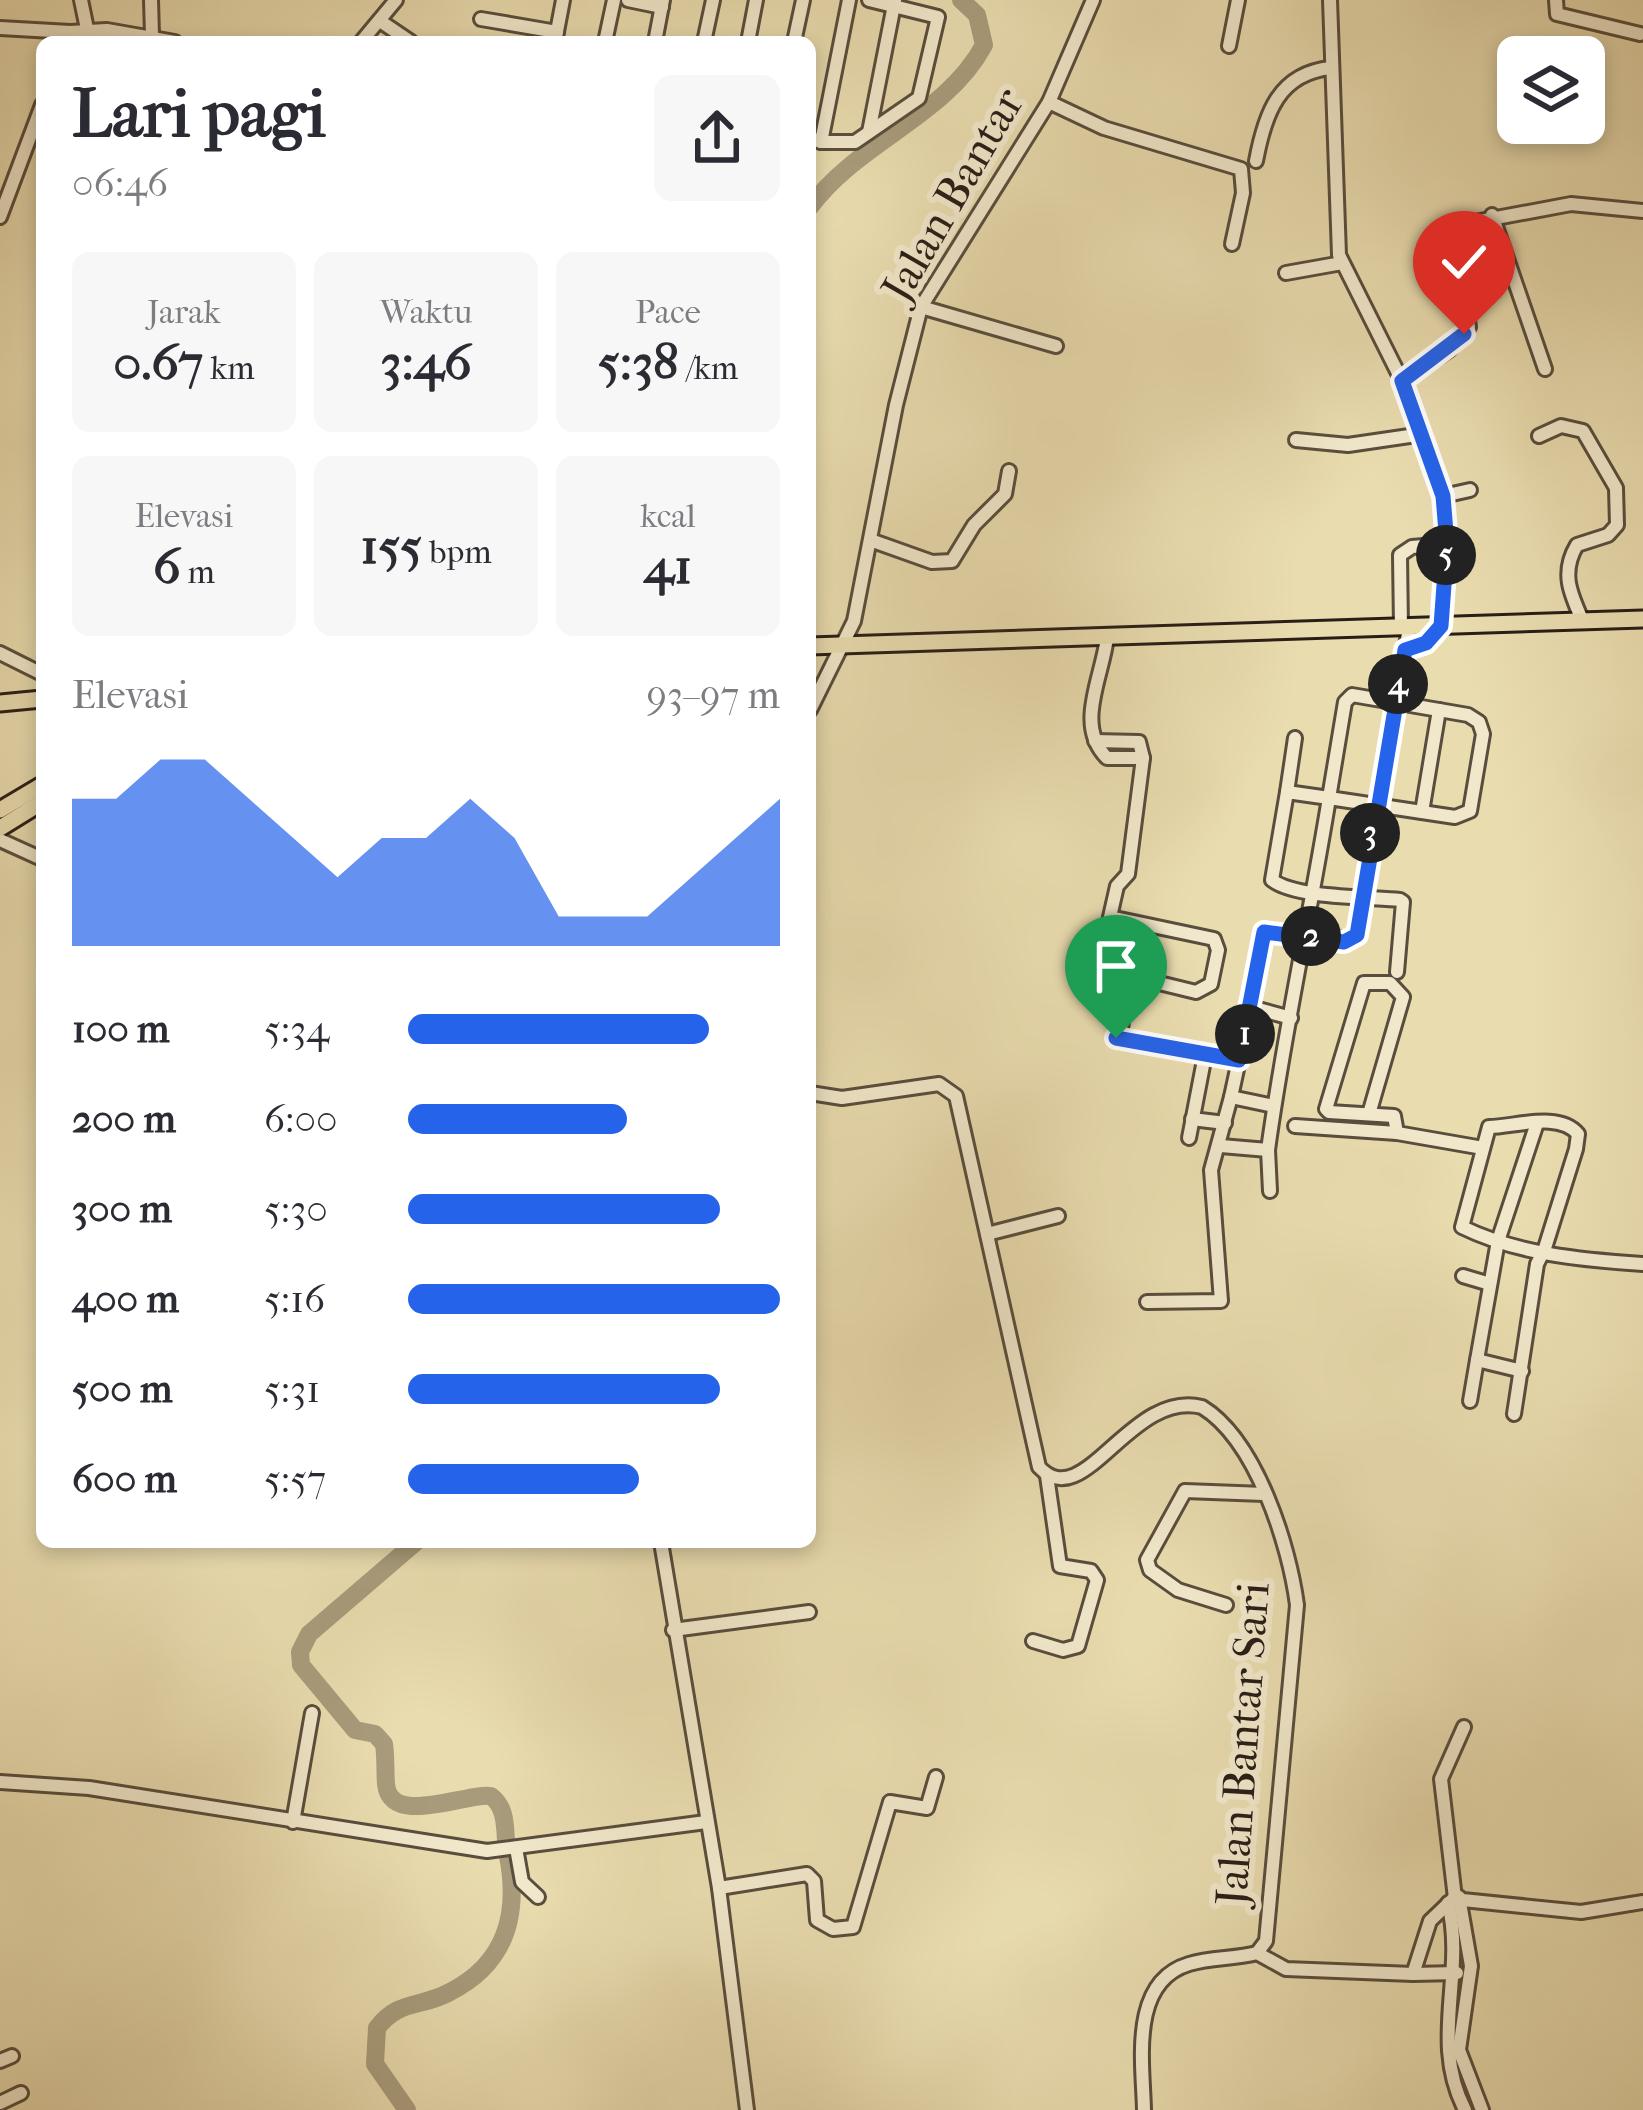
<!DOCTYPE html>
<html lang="id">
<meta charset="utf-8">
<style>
body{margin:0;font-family:"IM FELL French Canon",serif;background:#f7f7f7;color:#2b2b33;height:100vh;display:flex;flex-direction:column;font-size:45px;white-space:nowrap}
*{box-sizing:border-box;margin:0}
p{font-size:39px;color:#7c7c81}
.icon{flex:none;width:66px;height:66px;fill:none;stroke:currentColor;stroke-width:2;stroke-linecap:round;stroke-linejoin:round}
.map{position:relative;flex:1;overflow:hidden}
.details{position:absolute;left:36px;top:36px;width:780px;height:1512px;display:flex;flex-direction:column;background:#fff;border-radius:18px;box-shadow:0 6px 18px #0003}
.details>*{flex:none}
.tools{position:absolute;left:1497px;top:36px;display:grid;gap:24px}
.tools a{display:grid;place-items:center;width:108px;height:108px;border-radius:18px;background:#fff;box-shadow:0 6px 18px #0003;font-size:60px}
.pin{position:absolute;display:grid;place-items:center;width:102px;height:102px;color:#fff;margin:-123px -51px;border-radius:50% 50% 50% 0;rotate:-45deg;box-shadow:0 0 12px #0007}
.pin .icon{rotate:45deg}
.km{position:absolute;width:60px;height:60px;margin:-30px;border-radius:50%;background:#222;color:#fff;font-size:33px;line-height:60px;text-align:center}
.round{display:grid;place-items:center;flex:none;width:126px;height:126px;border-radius:18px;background:#f7f7f7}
.summary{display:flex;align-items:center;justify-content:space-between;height:204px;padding:0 36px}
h1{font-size:66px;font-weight:700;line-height:90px}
.figures{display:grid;grid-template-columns:repeat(3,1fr);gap:18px;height:204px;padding:12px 36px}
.figures div{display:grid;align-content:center;border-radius:18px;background:#f7f7f7;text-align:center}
.figures b{font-size:51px;font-weight:700}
.figures small{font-size:33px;font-weight:400}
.figures p{font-size:33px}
.chart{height:336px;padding:24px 36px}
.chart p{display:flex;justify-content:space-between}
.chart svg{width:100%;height:216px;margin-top:12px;fill:#2563eb;opacity:.7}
ul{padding:0 36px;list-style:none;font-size:39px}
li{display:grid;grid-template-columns:192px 144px 1fr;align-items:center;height:90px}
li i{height:30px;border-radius:15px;background:#2563eb}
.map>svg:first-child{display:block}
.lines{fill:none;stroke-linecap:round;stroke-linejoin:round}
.river{stroke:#a89b7b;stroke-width:18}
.minor-casing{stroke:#594d3d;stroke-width:18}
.major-casing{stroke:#291d17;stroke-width:21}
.minor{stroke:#f1e8cb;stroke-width:12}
.major{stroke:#e9dcaf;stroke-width:15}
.route-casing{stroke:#fff;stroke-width:24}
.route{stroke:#2563eb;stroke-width:15}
.labels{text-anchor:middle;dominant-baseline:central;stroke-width:12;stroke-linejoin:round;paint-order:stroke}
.street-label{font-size:45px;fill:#291d17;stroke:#f1e8cb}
</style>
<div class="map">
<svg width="1643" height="2110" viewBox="0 0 1643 2110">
<rect width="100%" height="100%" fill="#e9dcaf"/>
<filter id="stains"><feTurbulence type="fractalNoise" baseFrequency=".00167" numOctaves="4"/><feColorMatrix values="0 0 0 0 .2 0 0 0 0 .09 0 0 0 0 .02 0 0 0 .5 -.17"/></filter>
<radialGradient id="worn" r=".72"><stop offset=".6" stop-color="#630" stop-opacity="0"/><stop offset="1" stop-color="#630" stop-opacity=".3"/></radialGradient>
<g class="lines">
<g class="river">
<path d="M810,207c49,-66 136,-91 174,-162l-7,-30 -16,-15"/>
<path d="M407,2110l-32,-46 2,-36c22,-29 44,-20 73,-36 57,-29 69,-79 58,-136 -5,-22 2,-45 -17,-60 -23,-4 -101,32 -105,-12 -1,-13 0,-26 -2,-40l-9,-10 -20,-4 -54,-65 -1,-13 9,-18 107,-92"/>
</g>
<g class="minor-casing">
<g id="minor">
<path d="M81,0l6,29"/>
<path d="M151,0l1,35"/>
<path d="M628,0l34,7"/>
<path d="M1330,0l9,255 63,126 41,115 4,48 -6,82 -15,17 -21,6"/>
<path d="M1556,0l1,14 83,20"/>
<path d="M481,19l76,13"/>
<path d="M380,21l31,21"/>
<path d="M0,28l70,4"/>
<path d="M64,42l6,-10 37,-2 68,12"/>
<path d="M361,42l35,-42"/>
<path d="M555,42l8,-42"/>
<path d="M605,42l9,-42"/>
<path d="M655,42l8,-42"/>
<path d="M704,42l9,-42"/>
<path d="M748,42l8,-42"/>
<path d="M794,42l9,-42"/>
<path d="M1229,46l9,-46"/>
<path d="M1049,102l55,26 137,41 2,24 -11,51"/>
<path d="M869,132l26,-132"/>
<path d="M810,138l11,4 28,-142"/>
<path d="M821,142h34l64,-44 19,-81 -69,-17"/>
<path d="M1256,161c9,-48 23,-88 75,-93"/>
<path d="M1492,215l53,154"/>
<path d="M0,217l42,-112"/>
<path d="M1286,273l56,-10"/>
<path d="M921,307l135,39"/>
<path d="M1402,381l47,-31 20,-23 -12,-89 7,-14 107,-20 72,7"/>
<path d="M1539,436l22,-10 22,5 33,57 1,37 -9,10 -31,10c-17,28 -6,50 6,77"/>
<path d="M1296,440l52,5 75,-11"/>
<path d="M1443,496l27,-6"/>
<path d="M873,541l59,21 20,-1 22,-36 31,-31 4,-23"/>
<path d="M1401,628l-1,-73 12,-8 35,-3"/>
<path d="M1107,637c-4,39 -33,88 0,121h36l-15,116 -11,12 -7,31 104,22 4,11 -7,34 -15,8 -90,-22 -4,-12 8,-41"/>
<path d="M0,653l42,21"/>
<path d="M810,710l44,-89 42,-216 25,-98 128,-205 44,-102"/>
<path d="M1095,741l44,1 4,16"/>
<path d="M1287,792l8,-54"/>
<path d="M1422,812l17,-102"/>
<path d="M0,840l42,19"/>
<path d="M1125,1003l-6,38 120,19 25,-128 90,7 55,-311"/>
<path d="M1251,1007l40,11"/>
<path d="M1239,1060l-8,37 43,9"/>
<path d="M810,1093l32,5 97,-14 17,12 83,371c45,49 91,-78 163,-60 54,33 87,137 95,198l-31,336 -9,12c-22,6 -46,4 -68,11 -60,18 -46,99 -45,146"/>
<path d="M1369,1114l34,-117 -13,-14h-26l-38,126 3,3 65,4 3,17 86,15"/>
<path d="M1192,1119l33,4"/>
<path d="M1295,1126l102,7"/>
<path d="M1189,1138l16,-83"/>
<path d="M1221,1146l47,4c16,-118 42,-234 61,-352l126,19 15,-6 13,-77 -4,-12 -11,-7 -116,-20 -7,7 -16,96 -42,-6 -15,88c23,18 96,17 128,20l3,2 -6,70"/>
<path d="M1268,1150l2,41"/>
<path d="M987,1234l71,-18"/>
<path d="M1463,1276l27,8"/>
<path d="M1147,1302l74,-1 -10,-131 20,-73"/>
<path d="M1522,1371l-45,-11 21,-119 39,-118"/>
<path d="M1470,1401l7,-41"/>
<path d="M1514,1414l23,-150 8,-16 31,-99 2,-15c-19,-23 -64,-7 -89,-7l-27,100c55,27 120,33 181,37"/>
<path d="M661,1542l58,346 28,222"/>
<path d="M1226,1605l-48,-15 -28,-20 -3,-10 38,-69 79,3"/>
<path d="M673,1630l136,-18"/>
<path d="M1033,1641l30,9 15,-4 19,-66 -6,-9 -31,-5 -13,-90"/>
<path d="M0,1782l89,6 398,63 219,-29"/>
<path d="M293,1822l19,-109"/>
<path d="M516,1848l6,34 16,15"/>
<path d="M719,1888l88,-14 7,7 3,39 16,9 20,-2 37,-125 37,6 9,-31"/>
<path d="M1459,1897l12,69 -12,84 23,60"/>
<path d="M1455,1898l-14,-119 23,-52"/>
<path d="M1448,1903c18,71 -19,138 17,207"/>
<path d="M1257,1953l29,16 127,5 17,-53 23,-22 128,13 62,-10"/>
<path d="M1413,1974l44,-1"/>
<path d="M0,2061l12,-5"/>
<path d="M0,2103l21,-10"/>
</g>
</g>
<g class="major-casing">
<g id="major">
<path d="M810,646l833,-27"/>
<path d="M0,703l42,-4"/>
<path d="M0,810l42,-25"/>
<path d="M0,828l42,-26"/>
</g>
</g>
<use href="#minor" class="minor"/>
<use href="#major" class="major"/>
</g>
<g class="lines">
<g class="route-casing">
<path id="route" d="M1116,1038l123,22 25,-128 80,10 13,-7 48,-285 21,-7 15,-17 6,-82 -4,-48 -41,-115 62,-47"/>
</g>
<use href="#route" class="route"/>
</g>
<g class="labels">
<g class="street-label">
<text transform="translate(953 195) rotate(-60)">Jalan Bantar</text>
<text transform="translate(1243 1744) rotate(-86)">Jalan Bantar Sari</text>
</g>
</g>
<rect width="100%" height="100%" filter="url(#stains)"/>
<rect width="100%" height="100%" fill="url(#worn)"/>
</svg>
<div class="tools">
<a><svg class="icon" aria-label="layers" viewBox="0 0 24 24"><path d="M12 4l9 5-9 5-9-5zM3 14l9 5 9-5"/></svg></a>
</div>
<div class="pin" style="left:1116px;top:1038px;background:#1e9e55"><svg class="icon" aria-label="arrive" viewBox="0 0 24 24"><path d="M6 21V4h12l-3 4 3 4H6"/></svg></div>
<div class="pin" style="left:1464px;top:334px;background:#d93025"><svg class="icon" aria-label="check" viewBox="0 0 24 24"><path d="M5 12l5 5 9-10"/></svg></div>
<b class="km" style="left:1245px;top:1034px">1</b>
<b class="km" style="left:1311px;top:936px">2</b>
<b class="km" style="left:1370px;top:833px">3</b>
<b class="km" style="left:1398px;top:684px">4</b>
<b class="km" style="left:1446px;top:555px">5</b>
<section class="details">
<div class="summary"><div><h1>Lari pagi</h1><p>06:46</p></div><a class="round"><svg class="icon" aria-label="share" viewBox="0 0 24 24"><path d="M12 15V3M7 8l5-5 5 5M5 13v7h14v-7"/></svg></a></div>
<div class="figures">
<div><p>Jarak</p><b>0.67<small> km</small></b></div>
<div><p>Waktu</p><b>3:46</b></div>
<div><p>Pace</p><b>5:38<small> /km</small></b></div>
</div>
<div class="figures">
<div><p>Elevasi</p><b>6<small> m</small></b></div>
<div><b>155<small> bpm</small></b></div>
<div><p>kcal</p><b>41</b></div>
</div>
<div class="chart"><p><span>Elevasi</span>93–97 m</p>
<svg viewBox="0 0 160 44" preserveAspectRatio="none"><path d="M0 44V14L10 14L20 6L30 6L40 14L50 22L60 30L70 22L80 22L90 14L100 22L110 38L120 38L130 38L140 30L150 22L160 14V44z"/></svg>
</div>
<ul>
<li><b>100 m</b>5:34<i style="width:81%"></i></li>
<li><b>200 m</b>6:00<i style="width:59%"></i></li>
<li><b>300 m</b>5:30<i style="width:84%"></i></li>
<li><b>400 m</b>5:16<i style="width:100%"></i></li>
<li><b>500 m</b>5:31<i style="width:84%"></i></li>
<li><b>600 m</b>5:57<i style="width:62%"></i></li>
</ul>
</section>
</div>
